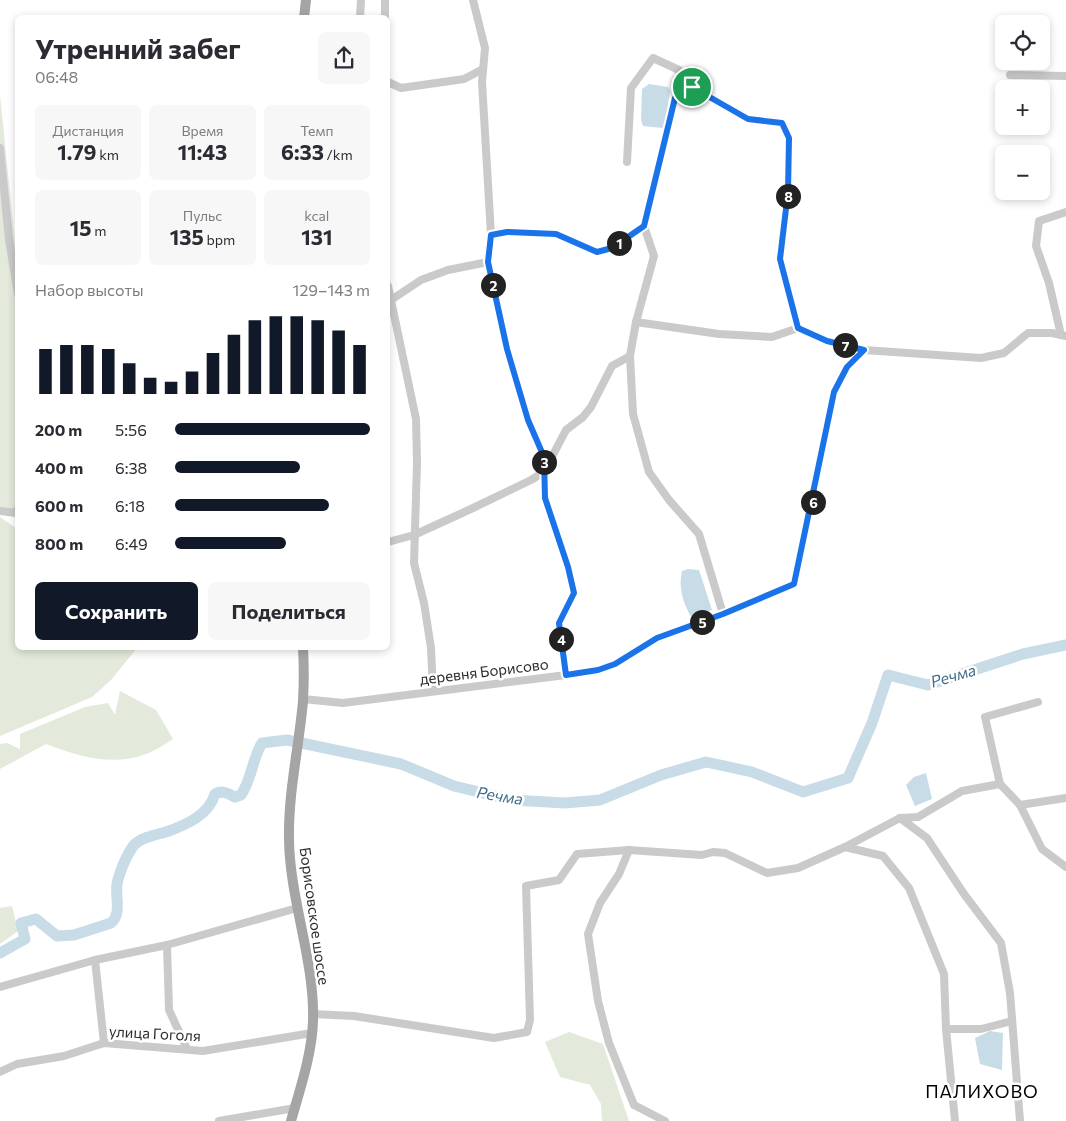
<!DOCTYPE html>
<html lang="ru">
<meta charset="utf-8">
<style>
body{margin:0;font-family:Commissioner,sans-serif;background:#f7f7f7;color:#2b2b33;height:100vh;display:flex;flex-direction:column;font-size:19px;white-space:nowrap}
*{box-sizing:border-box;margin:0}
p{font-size:16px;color:#7c7c81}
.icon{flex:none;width:28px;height:28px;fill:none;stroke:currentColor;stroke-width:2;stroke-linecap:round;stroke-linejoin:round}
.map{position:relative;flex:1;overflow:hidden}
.sheet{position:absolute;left:15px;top:15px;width:375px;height:635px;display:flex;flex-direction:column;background:#fff;border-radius:8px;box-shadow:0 2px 8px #0003}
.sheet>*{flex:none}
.buttons{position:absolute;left:995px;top:15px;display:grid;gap:10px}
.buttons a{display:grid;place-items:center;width:55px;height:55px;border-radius:8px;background:#fff;box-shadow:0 2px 8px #0003;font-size:25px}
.pin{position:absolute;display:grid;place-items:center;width:42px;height:42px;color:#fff;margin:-21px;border:2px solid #fff;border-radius:50%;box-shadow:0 1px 5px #0007}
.km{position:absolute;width:25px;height:25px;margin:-12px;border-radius:50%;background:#222;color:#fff;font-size:14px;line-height:25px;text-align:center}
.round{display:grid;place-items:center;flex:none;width:52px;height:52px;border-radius:8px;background:#f7f7f7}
.summary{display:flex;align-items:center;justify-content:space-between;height:85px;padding:0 20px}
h1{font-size:28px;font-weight:700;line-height:38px}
.metrics{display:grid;grid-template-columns:repeat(3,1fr);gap:8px;height:85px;padding:5px 20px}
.metrics div{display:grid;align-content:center;border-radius:8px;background:#f7f7f7;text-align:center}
.metrics b{font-size:21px;font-weight:700}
.metrics small{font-size:14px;font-weight:400}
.metrics p{font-size:14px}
.chart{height:140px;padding:10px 20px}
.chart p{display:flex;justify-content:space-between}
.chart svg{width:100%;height:90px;margin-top:5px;stroke:#111827;stroke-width:6}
.cta{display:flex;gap:10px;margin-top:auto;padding:10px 20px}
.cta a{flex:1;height:58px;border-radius:8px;background:#111827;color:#fff;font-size:20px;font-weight:700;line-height:58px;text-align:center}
.cta a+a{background:#f7f7f7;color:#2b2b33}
ul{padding:0 20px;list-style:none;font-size:16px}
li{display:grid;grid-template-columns:80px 60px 1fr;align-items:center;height:38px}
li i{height:12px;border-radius:6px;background:#111827}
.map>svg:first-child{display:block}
.green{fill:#e3e9db}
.water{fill:#c8dce8}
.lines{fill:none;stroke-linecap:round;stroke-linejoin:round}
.river{stroke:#c8dce8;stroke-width:11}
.minor{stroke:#cacaca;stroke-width:8}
.major{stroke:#a5a5a5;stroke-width:10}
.route-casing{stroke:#fff;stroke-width:10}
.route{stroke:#1a73e8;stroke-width:6}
.labels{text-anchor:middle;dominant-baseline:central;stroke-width:5;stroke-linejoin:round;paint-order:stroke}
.street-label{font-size:15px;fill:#2d2d2d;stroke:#fff}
.water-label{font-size:16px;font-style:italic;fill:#416d89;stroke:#fff}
.quarter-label{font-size:18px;letter-spacing:1px;fill:#000;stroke:#fff}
</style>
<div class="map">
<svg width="1066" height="1121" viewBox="0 0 1066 1121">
<rect width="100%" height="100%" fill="#fff"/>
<g class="green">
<path d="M0,95l18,177 -1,245 -17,-5z"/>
<path d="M0,517l17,12 1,45 -3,6 3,2v66h119l-26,32 -19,17 -92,39z"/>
<path d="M120,691l36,19 17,29c-8,5 -18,12 -27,15 -35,13 -68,2 -100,-10l-46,25v-25l7,-1 13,6v-15l65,-27 23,-4 7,12z"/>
<path d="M12,906l6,25 -18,13v-36z"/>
<path d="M569,1032l34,12 26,77h-27l-1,-17 -11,-19 -30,-8 -15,-35z"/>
</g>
<g class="water">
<path d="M649,84l19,3 2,4 -5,34 -3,3 -19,-2 -2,-6 1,-31z"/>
<path d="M688,569l11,1 13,40 -21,7c-8,-15 -13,-29 -9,-46z"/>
<path d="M926,773l6,26 -17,7 -9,-21 8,-8z"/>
<path d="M990,1031l13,2 -1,37 -22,-6 -5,-26z"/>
</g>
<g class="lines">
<path class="river" d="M0,953l25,-14 -4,-16 15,-4 21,17 17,-1 37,-12c11,-9 4,-26 6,-39 2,-11 10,-30 17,-39 8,-8 21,-10 32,-13 20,-7 43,-17 49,-38 8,-4 12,-1 20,3l6,-2c11,-16 11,-36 21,-52l25,-3 114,24 53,22 58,14 53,3 35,-3 61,-25 45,-13 46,10 51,20 45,-14 24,-55 16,-48 40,10 95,-31 43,-9"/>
<g class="minor">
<path d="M473,0l12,48 -3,34 9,153 -3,27 19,87 21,71 16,37 1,41 23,69 6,26 -15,30 7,52"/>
<path d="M360,18l1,-18"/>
<path d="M385,18v-18"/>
<path d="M1010,75l56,1"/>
<path d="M388,82l13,6 63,-9 19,-10"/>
<path d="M0,148l9,92 9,54"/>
<path d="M627,162l4,-74 22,-30 26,12 13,17"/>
<path d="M491,235l16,-3 49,2 41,18 15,-4 32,-22"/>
<path d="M388,286l28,133 1,44 -3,100 10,40 7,45 2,43"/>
<path d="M388,302l33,-22 27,-10 40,-8"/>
<path d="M636,322l83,12 53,3 26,-9"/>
<path d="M1061,335l-12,-52 -13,-37 3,-25 27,-9"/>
<path d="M0,511l16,2 2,-5"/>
<path d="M388,542l26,-7 59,-27 58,-28 13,-8 22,-42 17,-13 8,-10 21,-41 18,-10"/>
<path d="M723,614l-24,-80 -30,-34 -20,-28 -16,-58 -3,-58 6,-34 18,-66 -10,-30 31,-128 8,-10 9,-1 57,32 33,4 7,15v53l-9,68 18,69 29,13 37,9"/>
<path d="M303,699l40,4 255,-32 17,-7 42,-26 66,-24 71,-30 40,-192 13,-25 17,-17 117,8 23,-5 24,-20h24l14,3"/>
<path d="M1038,702l-53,15 15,67 20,21 22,44 24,18"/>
<path d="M1020,805l46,-7"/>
<path d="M900,818l27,20 37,56 37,49 9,50 10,128"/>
<path d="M845,847l38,9 26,32 35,86 2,55 9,92"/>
<path d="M629,850l-10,24 -19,29 -12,31 10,67 11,42 25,62 31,16"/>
<path d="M167,945l2,65 18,39"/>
<path d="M95,960l9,83"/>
<path d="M0,987l95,-27 72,-15 130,-37"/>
<path d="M313,1014l41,2 140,22 33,-6 3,-12 -4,-134 33,-6 18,-26 52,-4 73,5 11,-3 12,1 42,20 31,-5 47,-21 55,-29 18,-1 44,-26 38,-7"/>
<path d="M946,1029h35l31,-8"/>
<path d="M0,1072l17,-8 47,-8 40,-13 99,8 109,-18"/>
<path d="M219,1121l76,-13"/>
</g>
<g class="major">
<path d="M304,18l2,-18"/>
<path d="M291,1121c9,-32 21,-67 22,-100 2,-60 -23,-120 -24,-181 -1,-47 10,-93 14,-139 1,-18 1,-36 0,-53"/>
</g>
</g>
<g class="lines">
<g class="route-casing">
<path id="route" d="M692,87l56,32 34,4 7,15 -1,54 -8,67 18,69 29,13 37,9 -17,17 -13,25 -40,192 -71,30 -66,24 -42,26 -17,6 -32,5 -7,-52 15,-30 -6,-26 -23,-69 -1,-41 -16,-37 -21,-71 -19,-87 3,-27 16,-3 49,2 41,18 15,-4 32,-22 31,-128 8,-10z"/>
</g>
<use href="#route" class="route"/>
</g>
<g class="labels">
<g class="street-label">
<text transform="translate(484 671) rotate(-7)">деревня Борисово</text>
<text transform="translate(315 916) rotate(82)">Борисовское шоссе</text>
<text transform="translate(155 1033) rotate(3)">улица Гоголя</text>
</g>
<g class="water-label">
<text transform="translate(953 675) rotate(-16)">Речма</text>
<text transform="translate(500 795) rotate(9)">Речма</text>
</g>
<g class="quarter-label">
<text x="982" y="1091">ПАЛИХОВО</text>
</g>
</g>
</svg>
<div class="buttons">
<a><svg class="icon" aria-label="locate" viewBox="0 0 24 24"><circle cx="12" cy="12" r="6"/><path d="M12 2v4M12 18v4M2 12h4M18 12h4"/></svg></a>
<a>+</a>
<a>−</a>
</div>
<div class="pin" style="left:692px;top:87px;background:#1e9e55"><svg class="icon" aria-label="arrive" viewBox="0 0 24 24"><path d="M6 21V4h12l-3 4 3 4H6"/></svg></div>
<b class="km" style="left:619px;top:243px">1</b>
<b class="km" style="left:493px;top:285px">2</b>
<b class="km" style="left:544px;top:462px">3</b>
<b class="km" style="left:561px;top:639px">4</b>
<b class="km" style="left:702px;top:622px">5</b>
<b class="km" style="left:813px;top:502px">6</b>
<b class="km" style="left:845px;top:345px">7</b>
<b class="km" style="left:788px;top:196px">8</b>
<section class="sheet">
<div class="summary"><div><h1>Утренний забег</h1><p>06:48</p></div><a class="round"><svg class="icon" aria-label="share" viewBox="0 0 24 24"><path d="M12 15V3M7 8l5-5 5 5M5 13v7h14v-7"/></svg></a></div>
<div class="metrics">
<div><p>Дистанция</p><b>1.79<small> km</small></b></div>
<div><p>Время</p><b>11:43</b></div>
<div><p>Темп</p><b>6:33<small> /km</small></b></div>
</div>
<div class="metrics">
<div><b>15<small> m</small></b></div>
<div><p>Пульс</p><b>135<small> bpm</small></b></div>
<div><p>kcal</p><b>131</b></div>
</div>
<div class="chart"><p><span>Набор высоты</span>129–143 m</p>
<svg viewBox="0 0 160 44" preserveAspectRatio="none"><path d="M5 44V22M15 44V20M25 44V20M35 44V22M45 44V29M55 44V36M65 44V38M75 44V33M85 44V24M95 44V15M105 44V8M115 44V6M125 44V6M135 44V8M145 44V13M155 44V20"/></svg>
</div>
<ul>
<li><b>200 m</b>5:56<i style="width:100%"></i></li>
<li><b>400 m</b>6:38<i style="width:64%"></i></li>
<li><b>600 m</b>6:18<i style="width:79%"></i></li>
<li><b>800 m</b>6:49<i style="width:57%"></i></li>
</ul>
<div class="cta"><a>Сохранить</a><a>Поделиться</a></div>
</section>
</div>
